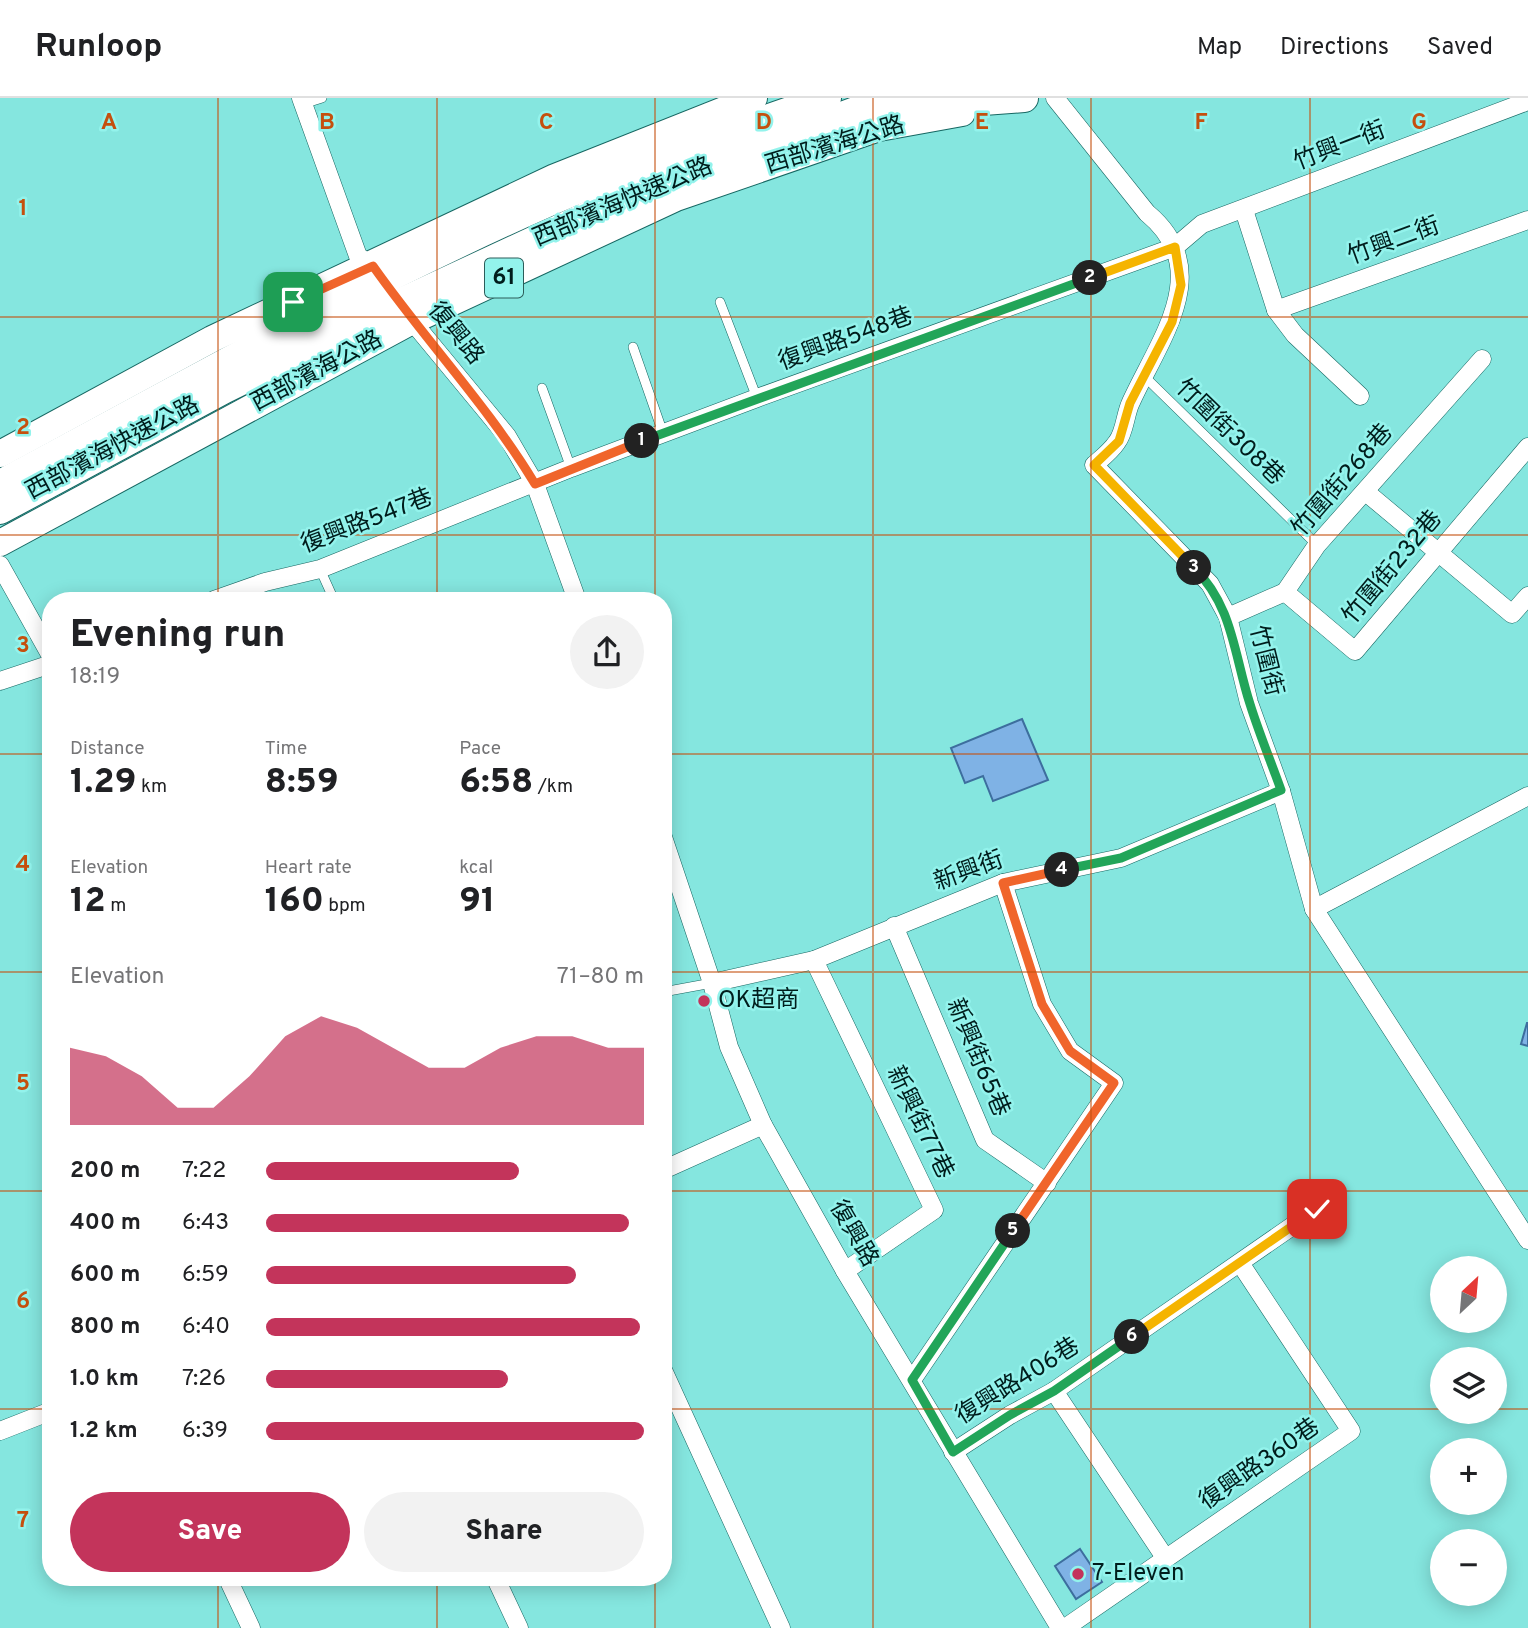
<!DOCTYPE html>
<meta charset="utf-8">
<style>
body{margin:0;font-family:Overpass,"Noto Sans TC",sans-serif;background:#f2f2f2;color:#202124;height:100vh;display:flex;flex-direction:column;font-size:26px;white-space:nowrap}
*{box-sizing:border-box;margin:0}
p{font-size:23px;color:#757577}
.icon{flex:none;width:38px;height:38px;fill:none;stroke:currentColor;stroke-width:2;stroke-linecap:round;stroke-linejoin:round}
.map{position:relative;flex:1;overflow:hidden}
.details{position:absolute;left:42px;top:494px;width:630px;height:994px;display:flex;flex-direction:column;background:#fff;border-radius:28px;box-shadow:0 4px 18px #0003}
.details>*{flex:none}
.needle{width:46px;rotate:26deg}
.controls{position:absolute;left:1430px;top:1158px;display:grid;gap:14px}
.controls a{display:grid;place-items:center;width:77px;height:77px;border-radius:50%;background:#fff;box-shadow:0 4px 18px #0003;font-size:35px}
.pin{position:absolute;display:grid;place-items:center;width:60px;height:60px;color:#fff;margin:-30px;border-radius:14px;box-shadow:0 4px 10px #0006}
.km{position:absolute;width:35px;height:35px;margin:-18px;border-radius:50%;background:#222;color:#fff;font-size:19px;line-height:35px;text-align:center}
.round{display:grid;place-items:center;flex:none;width:74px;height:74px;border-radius:37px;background:#f2f2f2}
.overview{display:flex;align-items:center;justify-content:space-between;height:119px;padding:0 28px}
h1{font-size:38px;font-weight:800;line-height:52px}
.stats{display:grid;grid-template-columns:repeat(3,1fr);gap:10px;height:119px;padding:7px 28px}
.stats div{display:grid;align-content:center}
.stats b{font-size:35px;font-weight:800}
.stats small{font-size:19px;font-weight:400}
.stats p{font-size:19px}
.chart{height:196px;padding:14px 28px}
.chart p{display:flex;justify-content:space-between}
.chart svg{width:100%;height:126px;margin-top:7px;fill:#c3345b;opacity:.7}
.cta{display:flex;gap:14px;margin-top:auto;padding:14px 28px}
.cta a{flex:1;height:80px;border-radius:42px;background:#c3345b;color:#fff;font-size:28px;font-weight:800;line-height:80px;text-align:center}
.cta a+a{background:#f2f2f2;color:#202124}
ul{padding:0 28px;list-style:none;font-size:23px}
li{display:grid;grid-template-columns:112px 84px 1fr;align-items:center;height:52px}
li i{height:18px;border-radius:9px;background:#c3345b}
header{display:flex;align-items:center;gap:42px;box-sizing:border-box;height:98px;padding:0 35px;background:#fff;border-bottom:2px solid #e0e0e0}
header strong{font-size:33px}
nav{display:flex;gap:38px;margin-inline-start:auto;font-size:24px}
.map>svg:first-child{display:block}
.building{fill:#7fb2e5;stroke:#3d6e9e;stroke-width:2}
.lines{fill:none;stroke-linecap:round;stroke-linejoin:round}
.service-casing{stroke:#166762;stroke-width:10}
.minor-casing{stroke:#166762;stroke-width:19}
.primary-casing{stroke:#166762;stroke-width:28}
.trunk-casing{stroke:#166762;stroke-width:30}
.service{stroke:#fff;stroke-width:9}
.minor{stroke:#fff;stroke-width:18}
.primary{stroke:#fff;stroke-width:26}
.trunk{stroke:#fff;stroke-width:28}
.split-1-casing{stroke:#fff;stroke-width:14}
.split-2-casing{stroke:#fff;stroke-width:14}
.split-3-casing{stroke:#fff;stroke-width:14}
.split-4-casing{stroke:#fff;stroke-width:14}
.split-5-casing{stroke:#fff;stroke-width:14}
.split-6-casing{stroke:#fff;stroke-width:14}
.split-7-casing{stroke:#fff;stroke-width:14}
.split-1{stroke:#f0652b;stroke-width:9}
.split-2{stroke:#22a559;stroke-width:9}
.split-3{stroke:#f5b400;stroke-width:9}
.split-4{stroke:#22a559;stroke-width:9}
.split-5{stroke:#f0652b;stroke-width:9}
.split-6{stroke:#22a559;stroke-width:9}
.split-7{stroke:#f5b400;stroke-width:9}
.grid{fill:none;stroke:#c5500e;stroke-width:2;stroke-opacity:0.55}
.poi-dot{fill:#c3345b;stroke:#93f3ec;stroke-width:2.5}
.labels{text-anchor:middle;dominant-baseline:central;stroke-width:5;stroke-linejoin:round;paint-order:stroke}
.shield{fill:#93f3ec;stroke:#2c5d5a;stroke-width:2}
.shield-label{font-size:23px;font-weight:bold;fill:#001d1c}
.street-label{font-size:24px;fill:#001d1c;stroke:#93f3ec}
.poi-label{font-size:24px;fill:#001d1c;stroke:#93f3ec;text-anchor:start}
.grid-label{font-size:23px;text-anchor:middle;font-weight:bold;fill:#c5500e;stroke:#93f3ec;stroke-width:5;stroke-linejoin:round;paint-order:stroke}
</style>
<header>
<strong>Runloop</strong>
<nav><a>Map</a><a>Directions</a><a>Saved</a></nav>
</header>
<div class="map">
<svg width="1528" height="1530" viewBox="0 0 1528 1530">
<rect width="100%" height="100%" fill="#85e6df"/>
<g class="building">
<path d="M1022,621l26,61 -55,21 -10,-25 -18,7 -14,-35z"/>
<path d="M1527,925h1v23l-7,-2z"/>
<path d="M1080,1451l22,33 -26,17 -21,-33z"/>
</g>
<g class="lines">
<g class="service-casing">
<g id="service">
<path d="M303,6l19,-6"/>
<path d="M720,204l37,96"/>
<path d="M633,249l30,86"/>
<path d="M1145,279l172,168"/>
<path d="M542,290l29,80"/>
<path d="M320,471l14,31"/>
<path d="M249,489l6,13"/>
<path d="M663,894l49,-9"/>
</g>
</g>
<g class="minor-casing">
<g id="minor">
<path d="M301,0l57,158 17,13"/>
<path d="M1055,0l92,115c69,57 12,127 -16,189 -6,12 -6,30 -14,40 -6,9 -15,16 -23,23l116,119 18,33 21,86 32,88 33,118 214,331"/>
<path d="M1244,112l32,100 19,25 65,61"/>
<path d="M1276,212l252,-90"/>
<path d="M407,217l100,121 28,48 42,116"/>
<path d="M1367,395l145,121 16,-18"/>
<path d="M0,467l51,91"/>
<path d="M1285,494l70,59 173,-204"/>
<path d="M214,502l51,-18 55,-13 251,-101 186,-70 418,-151 27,-23 326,-123"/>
<path d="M1228,519l57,-25 32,-47 165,-186"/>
<path d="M0,583l51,-17"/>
<path d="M663,739l49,146 17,64 34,78 82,146 215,357"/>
<path d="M1314,811l214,-113"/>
<path d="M894,828l91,214 62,43"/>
<path d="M814,862l120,250 -89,61"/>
<path d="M712,885l102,-23 189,-77 118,-25 160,-67"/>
<path d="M663,1072l100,-45"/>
<path d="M663,1272l118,258"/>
<path d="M912,1282l202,-297 -44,-32 -28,-47 -39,-121"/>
<path d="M1054,1293l112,168"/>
<path d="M0,1333l51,-20"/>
<path d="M953,1354l57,-37 44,-24 263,-182"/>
<path d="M227,1479l24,51"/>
<path d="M495,1479l24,51"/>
<path d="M1065,1530l286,-197 -111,-168"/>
</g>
</g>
<g class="primary-casing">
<g id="primary">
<path d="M0,356l212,-115 343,-162 199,-79"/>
<path d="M0,445l412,-222 264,-123 203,-70 83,-15"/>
</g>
</g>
<g class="trunk-casing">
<g id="trunk">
<path d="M903,9l121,-9"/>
<path d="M0,386c180,-96 359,-198 545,-280 92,-41 187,-73 282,-106"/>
<path d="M0,412l225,-121 174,-86 235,-109 224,-84 63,-12"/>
</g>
</g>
<use href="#service" class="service"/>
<use href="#minor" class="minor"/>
<use href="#primary" class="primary"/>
<use href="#trunk" class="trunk"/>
</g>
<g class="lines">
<g class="split-1-casing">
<path id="split-1" d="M293,204l80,-36c52,74 115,140 162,218l107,-43"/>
</g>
<g class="split-2-casing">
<path id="split-2" d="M642,343l448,-163"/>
</g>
<g class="split-3-casing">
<path id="split-3" d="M1090,180l85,-31 6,38 -9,37 -42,81 -11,38 -25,24 100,103"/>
</g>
<g class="split-4-casing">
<path id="split-4" d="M1062,772l59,-12 160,-68c-10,-28 -22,-57 -31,-86 -16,-49 -17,-98 -56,-136"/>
</g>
<g class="split-5-casing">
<path id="split-5" d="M1013,1133l101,-148 -44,-32 -28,-47 -39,-121 59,-13"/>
</g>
<g class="split-6-casing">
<path id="split-6" d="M1013,1133l-101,149 41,72 57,-37 44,-24 78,-54"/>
</g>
<g class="split-7-casing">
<path id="split-7" d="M1132,1239l185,-128"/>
</g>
<use href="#split-1" class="split-1"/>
<use href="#split-2" class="split-2"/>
<use href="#split-3" class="split-3"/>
<use href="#split-4" class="split-4"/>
<use href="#split-5" class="split-5"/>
<use href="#split-6" class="split-6"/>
<use href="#split-7" class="split-7"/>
</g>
<path class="grid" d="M218,0v502M437,0v502M655,0v502M873,0v1530M1091,0v1530M1310,0v1530M0,219h1528M0,437h1528M0,656h51M663,656h865M0,874h51M663,874h865M0,1093h51M663,1093h865M0,1311h51M663,1311h779M1494,1311h34M218,1479v51M437,1479v51M655,1479v51"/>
<g class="poi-dot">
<circle cx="704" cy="903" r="7"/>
<circle cx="1078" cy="1476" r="7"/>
</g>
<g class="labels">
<rect class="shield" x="485" y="160.5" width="38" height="39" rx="5"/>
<g class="shield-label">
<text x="504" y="180">61</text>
</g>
<g class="street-label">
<text transform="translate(835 48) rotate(-17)">西部濱海公路</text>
<text transform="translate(1340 49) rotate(-21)">竹興一街</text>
<text transform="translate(623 105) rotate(-23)">西部濱海快速公路</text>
<text transform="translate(1394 144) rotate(-20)">竹興二街</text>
<text transform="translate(455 236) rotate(51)">復興路</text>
<text transform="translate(846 242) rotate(-20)">復興路548巷</text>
<text transform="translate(317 274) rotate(-28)">西部濱海公路</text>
<text transform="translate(1229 335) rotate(44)">竹圍街308巷</text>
<text transform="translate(113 351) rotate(-28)">西部濱海快速公路</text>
<text transform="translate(1343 383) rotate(-49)">竹圍街268巷</text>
<text transform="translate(367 424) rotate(-21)">復興路547巷</text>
<text transform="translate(1393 470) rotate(-50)">竹圍街232巷</text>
<text transform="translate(1265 563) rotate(76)">竹圍街</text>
<text transform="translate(969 774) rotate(-20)">新興街</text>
<text transform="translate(977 960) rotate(67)">新興街65巷</text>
<text transform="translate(919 1025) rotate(64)">新興街77巷</text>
<text transform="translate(853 1136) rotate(60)">復興路</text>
<text transform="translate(1018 1284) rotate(-32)">復興路406巷</text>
<text transform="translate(1260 1367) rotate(-35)">復興路360巷</text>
</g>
<g class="poi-label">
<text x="718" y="903">OK超商</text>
<text x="1092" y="1476">7-Eleven</text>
</g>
</g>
<g class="grid-label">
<text x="109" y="31">A</text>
<text x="327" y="31">B</text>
<text x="546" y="31">C</text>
<text x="764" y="31">D</text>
<text x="982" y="31">E</text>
<text x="1201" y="31">F</text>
<text x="1419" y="31">G</text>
<text x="23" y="117">1</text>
<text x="23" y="336">2</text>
<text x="23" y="554">3</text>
<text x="23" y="773">4</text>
<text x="23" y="992">5</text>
<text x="23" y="1210">6</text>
<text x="23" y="1429">7</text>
</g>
</svg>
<div class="controls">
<a><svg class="needle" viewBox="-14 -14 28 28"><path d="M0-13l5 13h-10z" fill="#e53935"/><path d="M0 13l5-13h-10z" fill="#757577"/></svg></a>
<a><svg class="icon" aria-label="layers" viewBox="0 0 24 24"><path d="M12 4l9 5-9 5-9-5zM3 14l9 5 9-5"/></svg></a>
<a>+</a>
<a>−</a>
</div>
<div class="pin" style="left:293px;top:204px;background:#1e9e55"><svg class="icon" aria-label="arrive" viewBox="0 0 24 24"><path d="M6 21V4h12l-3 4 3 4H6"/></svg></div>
<div class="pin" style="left:1317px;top:1111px;background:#d93025"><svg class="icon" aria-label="check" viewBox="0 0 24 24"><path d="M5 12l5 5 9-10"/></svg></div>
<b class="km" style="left:642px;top:343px">1</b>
<b class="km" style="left:1090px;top:180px">2</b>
<b class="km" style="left:1194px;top:470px">3</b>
<b class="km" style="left:1062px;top:772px">4</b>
<b class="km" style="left:1013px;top:1133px">5</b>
<b class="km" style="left:1132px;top:1239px">6</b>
<section class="details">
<div class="overview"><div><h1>Evening run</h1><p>18:19</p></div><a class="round"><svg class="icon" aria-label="share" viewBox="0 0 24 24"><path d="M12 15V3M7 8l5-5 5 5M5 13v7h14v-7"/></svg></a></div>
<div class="stats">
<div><p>Distance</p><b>1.29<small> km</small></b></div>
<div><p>Time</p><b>8:59</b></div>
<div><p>Pace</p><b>6:58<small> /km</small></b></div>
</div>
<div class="stats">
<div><p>Elevation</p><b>12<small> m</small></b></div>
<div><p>Heart rate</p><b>160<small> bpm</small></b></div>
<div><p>kcal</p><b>91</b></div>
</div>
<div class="chart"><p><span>Elevation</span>71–80 m</p>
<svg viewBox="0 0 160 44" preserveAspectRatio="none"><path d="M0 44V17L10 20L20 27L30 38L40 38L50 27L60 13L70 6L80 10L90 17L100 24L110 24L120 17L130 13L140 13L150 17L160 17V44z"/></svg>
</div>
<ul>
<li><b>200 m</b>7:22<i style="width:67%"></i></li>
<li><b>400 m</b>6:43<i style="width:96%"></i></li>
<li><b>600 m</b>6:59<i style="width:82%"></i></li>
<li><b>800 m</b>6:40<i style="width:99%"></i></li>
<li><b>1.0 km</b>7:26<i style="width:64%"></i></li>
<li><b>1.2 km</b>6:39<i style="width:100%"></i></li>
</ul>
<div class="cta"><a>Save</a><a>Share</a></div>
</section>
</div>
